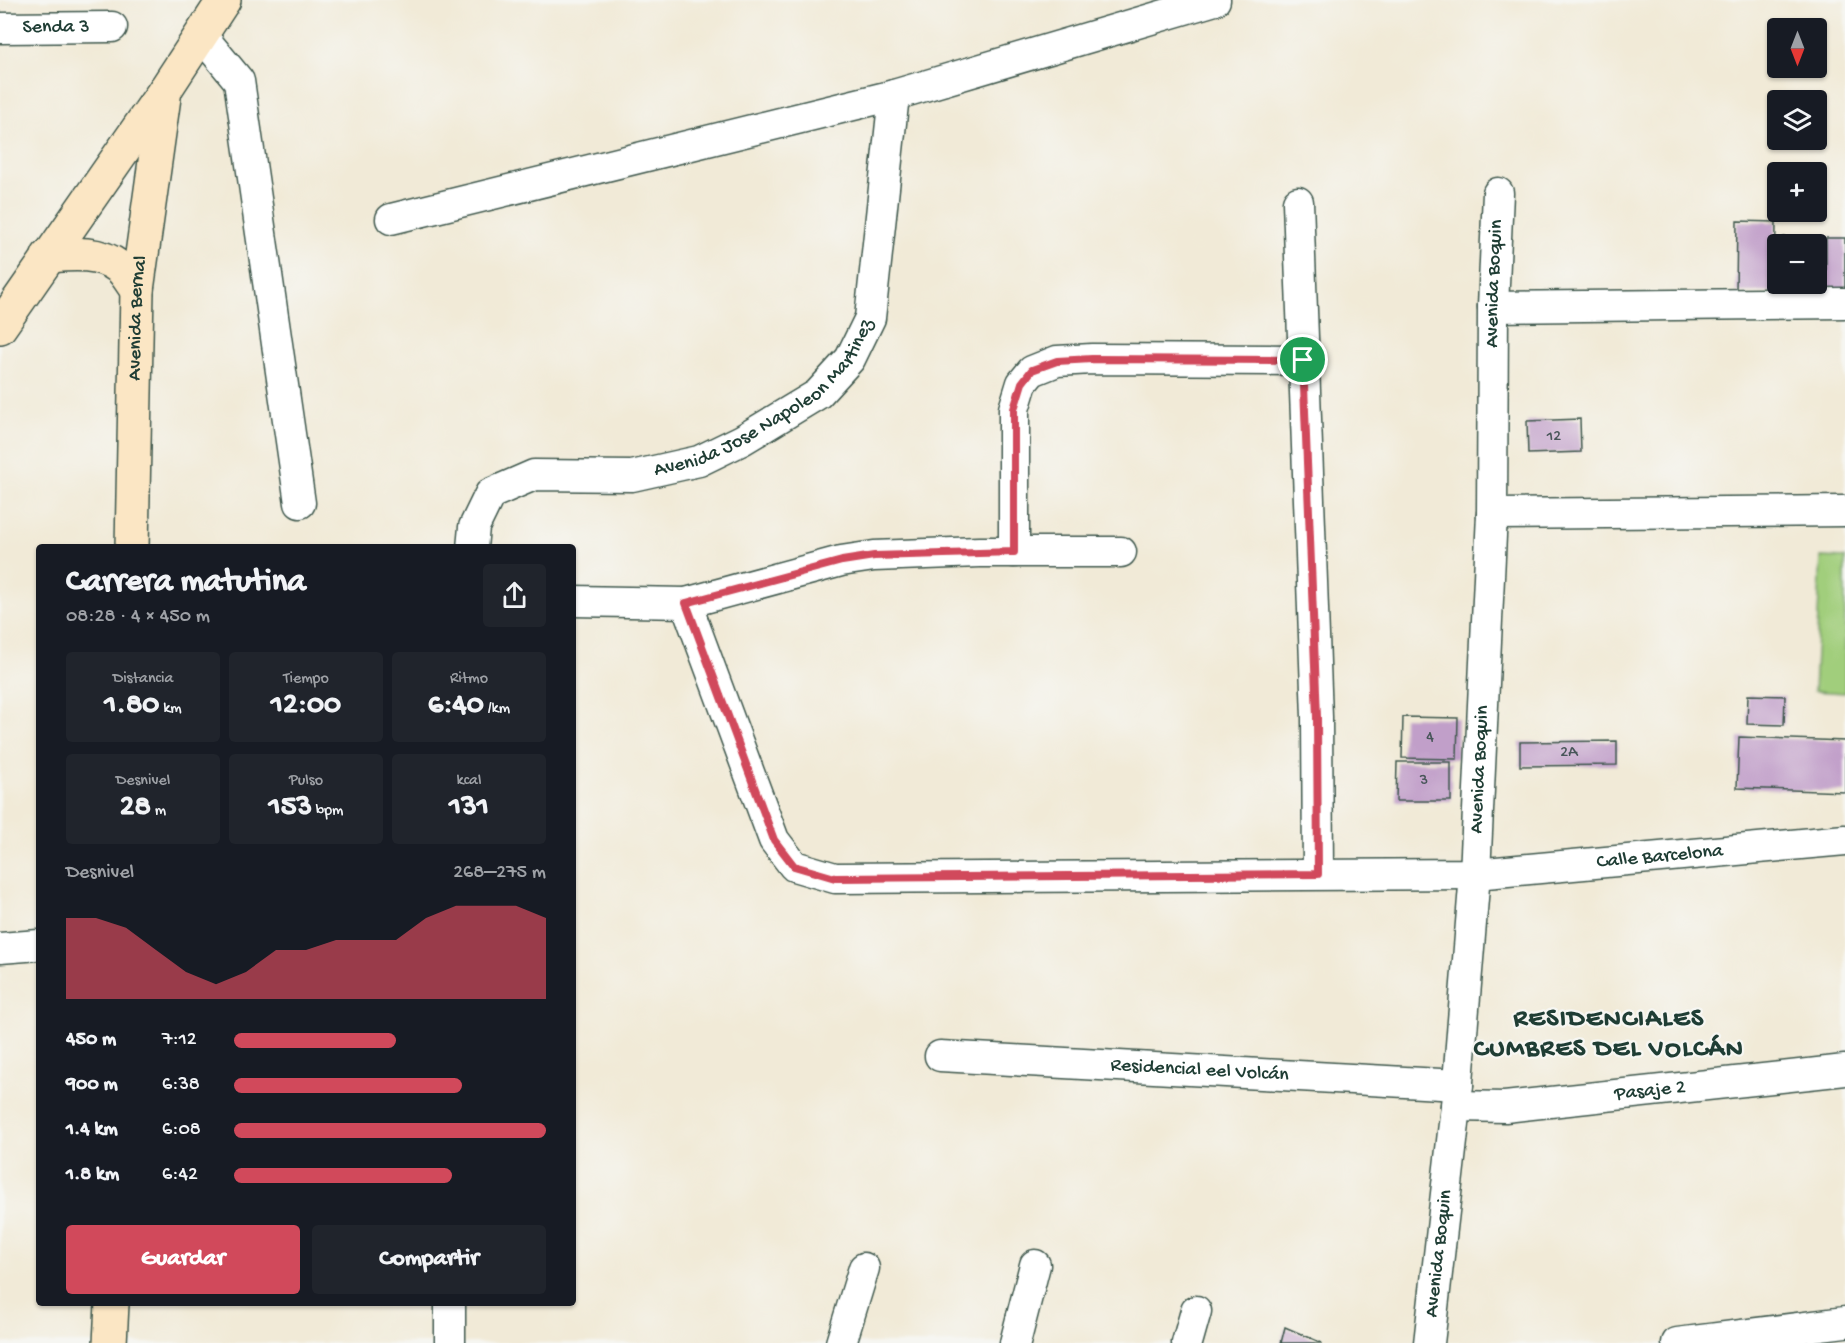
<!DOCTYPE html>
<html lang="es">
<meta charset="utf-8">
<style>
body{margin:0;font-family:"Gochi Hand",sans-serif;background:#20242c;color:#f1f3f6;height:100vh;display:flex;flex-direction:column;font-size:22px;white-space:nowrap}
*{box-sizing:border-box;margin:0}
p{font-size:20px;color:#9ea1a6}
.icon{flex:none;width:33px;height:33px;fill:none;stroke:currentColor;stroke-width:2;stroke-linecap:round;stroke-linejoin:round}
.map{position:relative;flex:1;overflow:hidden}
.sheet{position:absolute;left:36px;top:544px;width:540px;height:762px;display:flex;flex-direction:column;background:#171b24;border-radius:6px;box-shadow:0 2px 4px #0004}
.sheet>*{flex:none}
.needle{width:39px;rotate:180deg}
.fabs{position:absolute;left:1767px;top:18px;display:grid;gap:12px}
.fabs a{display:grid;place-items:center;width:60px;height:60px;border-radius:6px;background:#171b24;box-shadow:0 2px 4px #0004;font-size:30px}
.pin{position:absolute;display:grid;place-items:center;width:51px;height:51px;color:#fff;margin:-26px;border:3px solid #fff;border-radius:50%;box-shadow:0 2px 6px #0007}
.round{display:grid;place-items:center;flex:none;width:63px;height:63px;border-radius:6px;background:#20242c}
.overview{display:flex;align-items:center;justify-content:space-between;height:102px;padding:0 30px}
h1{font-size:33px;font-weight:800;line-height:45px}
.stats{display:grid;grid-template-columns:repeat(3,1fr);gap:9px;height:102px;padding:6px 30px}
.stats div{display:grid;align-content:center;border-radius:6px;background:#20242c;text-align:center}
.stats b{font-size:30px;font-weight:800}
.stats small{font-size:16px;font-weight:400}
.stats p{font-size:16px}
.chart{height:168px;padding:12px 30px}
.chart p{display:flex;justify-content:space-between}
.chart svg{width:100%;height:108px;margin-top:6px;fill:#d1495b;opacity:.7}
.cta{display:flex;gap:12px;margin-top:auto;padding:12px 30px}
.cta a{flex:1;height:69px;border-radius:6px;background:#d1495b;color:#fff;font-size:24px;font-weight:800;line-height:69px;text-align:center}
.cta a+a{background:#20242c;color:#f1f3f6}
ul{padding:0 30px;list-style:none;font-size:20px}
li{display:grid;grid-template-columns:96px 72px 1fr;align-items:center;height:45px}
li i{height:15px;border-radius:8px;background:#d1495b}
.map>svg:first-child{display:block}
.green{fill:#a1ce7b;stroke:#608658;stroke-width:1.5}
.building{fill:#c19fc9}
.lines{fill:none;stroke-linecap:round;stroke-linejoin:round}
.minor-casing{stroke:#3e574c;stroke-width:33}
.secondary-casing{stroke:#3e574c;stroke-width:36}
.minor{stroke:#fff;stroke-width:30}
.secondary{stroke:#fbe6c4;stroke-width:33}
.route-casing{stroke:#fff;stroke-width:12}
.route{stroke:#d1495b;stroke-width:8}
.labels{text-anchor:middle;dominant-baseline:central;stroke-width:4.5;stroke-linejoin:round;paint-order:stroke}
.number-label{font-size:16px;fill:#485659}
.street-label{font-size:20px;fill:#1f3d34;stroke:#f6f6f2}
.district-label{font-size:26px;font-weight:bold;letter-spacing:1.5px;fill:#1f3d34;stroke:#f6f6f2}
</style>
<div class="map">
<svg width="1845" height="1343" viewBox="0 0 1845 1343">
<rect width="100%" height="100%" fill="#f6f6f2"/>
<filter id="ink" filterUnits="userSpaceOnUse"><feTurbulence type="fractalNoise" baseFrequency=".0167" numOctaves="2"/><feDisplacementMap in="SourceGraphic" scale="12" xChannelSelector="R" yChannelSelector="G"/><feConvolveMatrix kernelMatrix="1 2 1 2 8 2 1 2 1" color-interpolation-filters="sRGB"/></filter>
<filter id="wash" filterUnits="userSpaceOnUse"><feTurbulence type="fractalNoise" baseFrequency=".008" numOctaves="4" result="noise"/><feDisplacementMap in="SourceGraphic" scale="24" xChannelSelector="R" yChannelSelector="G"/><feGaussianBlur stdDeviation="1.35" result="paint"/><feColorMatrix in="noise" values="0 0 0 0 0 0 0 0 0 0 0 0 0 0 0 0 0 1.4 0 .05"/><feComposite in="paint" operator="in"/></filter>
<g filter="url(#wash)">
<rect width="100%" height="100%" fill="#f1ead7"/>
<path class="green" d="M1821,557l24,1v135l-31,-2z"/>
<g id="blocks">
<g class="building">
<path d="M1737,221l39,1 -1,70h-39z"/>
<path d="M1784,237l29,1v6h-29z"/>
<rect x="1826" y="238" width="19" height="52"/>
<path d="M1784,284h28v12l-29,-1z"/>
<path d="M1580,419l1,33 -53,2 -1,-33z"/>
<path d="M1748,695l37,1 -1,29 -37,-1z"/>
<path d="M1403,717l55,1 -1,41 -55,-1z"/>
<path d="M1739,737l106,4v51l-108,-4z"/>
<path d="M1617,741v24l-97,1v-24z"/>
<path d="M1397,762h54v39h-55z"/>
<path d="M1285,1327l37,16h-41z"/>
</g>
</g>
</g>
<g filter="url(#ink)">
<use href="#blocks" fill-opacity="0" stroke="#3e574c" stroke-width="1.5"/>
<g class="lines">
<g class="minor-casing">
<g id="minor">
<path id="s1" d="M0,28l112,-1"/>
<path d="M201,35l38,46 61,422"/>
<path d="M1298,202l19,515 1,157"/>
<path d="M391,219l503,-124 321,-95"/>
<path d="M1493,307l352,-4"/>
<path d="M1492,514l353,-3"/>
<path id="s2" d="M472,548l2,-21 16,-33 44,-19 98,1 67,-15 43,-21 76,-46 32,-35 20,-41 24,-223"/>
<path d="M1014,552v-143l8,-26 10,-12 25,-10 35,-2 211,1"/>
<path d="M573,601l113,2 155,-42 33,-5 105,-4h142"/>
<path id="s3" d="M686,603l88,237 20,26 41,12 640,-4 370,-34"/>
<path d="M0,948l39,-3"/>
<path id="s4" d="M940,1056l518,29"/>
<path id="s5" d="M1456,1106l49,1 340,-37"/>
<path d="M450,1343v-39"/>
<path d="M841,1343l23,-75"/>
<path d="M1015,1343l20,-78"/>
<path d="M1187,1343l9,-32"/>
<path id="s6" d="M1429,1343l27,-237 19,-232 17,-360 1,-207 5,-114"/>
<path d="M1677,1343l168,-21"/>
</g>
</g>
<g class="secondary-casing">
<g id="secondary">
<path d="M48,256c25,-2 50,-5 71,11 7,5 12,16 18,23"/>
<path d="M0,327l165,-237 59,-90"/>
<path id="s7" d="M132,548l5,-258 28,-200"/>
<path d="M110,1343l2,-39"/>
</g>
</g>
<use href="#minor" class="minor"/>
<use href="#secondary" class="secondary"/>
</g>
</g>
<g class="lines" filter="url(#ink)">
<g class="route-casing">
<path id="route" d="M1092,359l211,1 14,357 1,157 -483,4 -41,-12 -20,-26 -88,-237 156,-42 32,-5 140,-4v-143l8,-26 10,-13 25,-9z"/>
</g>
<use href="#route" class="route"/>
</g>
<g class="labels">
<g class="number-label">
<text x="1554" y="437">12</text>
<text x="1430" y="738">4</text>
<text x="1569" y="753">2A</text>
<text x="1424" y="781">3</text>
</g>
<g class="street-label">
<text stroke="none"><textPath href="#s1" startOffset="56">Senda 3</textPath></text>
<text stroke="none"><textPath href="#s6" startOffset="1062">Avenida Boquin</textPath></text>
<text stroke="none"><textPath href="#s7" startOffset="230">Avenida Bernal</textPath></text>
<text stroke="none"><textPath href="#s2" startOffset="363">Avenida Jose Napoleon Martinez</textPath></text>
<text stroke="none"><textPath href="#s6" startOffset="576">Avenida Boquin</textPath></text>
<text stroke="none"><textPath href="#s3" startOffset="1154">Calle Barcelona</textPath></text>
<text stroke="none"><textPath href="#s4" startOffset="260">Residencial eel Volcán</textPath></text>
<text stroke="none"><textPath href="#s5" startOffset="195">Pasaje 2</textPath></text>
<text stroke="none"><textPath href="#s6" startOffset="90">Avenida Boquin</textPath></text>
</g>
<g class="district-label">
<text x="1609" y="1020">RESIDENCIALES<tspan x="1609" dy="30">CUMBRES DEL VOLCÁN</tspan></text>
</g>
</g>
</svg>
<div class="fabs">
<a><svg class="needle" viewBox="-14 -14 28 28"><path d="M0-13l5 13h-10z" fill="#e53935"/><path d="M0 13l5-13h-10z" fill="#9ea1a6"/></svg></a>
<a><svg class="icon" aria-label="layers" viewBox="0 0 24 24"><path d="M12 4l9 5-9 5-9-5zM3 14l9 5 9-5"/></svg></a>
<a>+</a>
<a>−</a>
</div>
<div class="pin" style="left:1303px;top:360px;background:#1e9e55"><svg class="icon" aria-label="arrive" viewBox="0 0 24 24"><path d="M6 21V4h12l-3 4 3 4H6"/></svg></div>
<section class="sheet">
<div class="overview"><div><h1>Carrera matutina</h1><p>08:28 · 4 × 450 m</p></div><a class="round"><svg class="icon" aria-label="share" viewBox="0 0 24 24"><path d="M12 15V3M7 8l5-5 5 5M5 13v7h14v-7"/></svg></a></div>
<div class="stats">
<div><p>Distancia</p><b>1.80<small> km</small></b></div>
<div><p>Tiempo</p><b>12:00</b></div>
<div><p>Ritmo</p><b>6:40<small> /km</small></b></div>
</div>
<div class="stats">
<div><p>Desnivel</p><b>28<small> m</small></b></div>
<div><p>Pulso</p><b>153<small> bpm</small></b></div>
<div><p>kcal</p><b>131</b></div>
</div>
<div class="chart"><p><span>Desnivel</span>268–275 m</p>
<svg viewBox="0 0 160 44" preserveAspectRatio="none"><path d="M0 44V11L10 11L20 15L30 24L40 33L50 38L60 33L70 24L80 24L90 20L100 20L110 20L120 11L130 6L140 6L150 6L160 11V44z"/></svg>
</div>
<ul>
<li><b>450 m</b>7:12<i style="width:52%"></i></li>
<li><b>900 m</b>6:38<i style="width:73%"></i></li>
<li><b>1.4 km</b>6:08<i style="width:100%"></i></li>
<li><b>1.8 km</b>6:42<i style="width:70%"></i></li>
</ul>
<div class="cta"><a>Guardar</a><a>Compartir</a></div>
</section>
</div>
